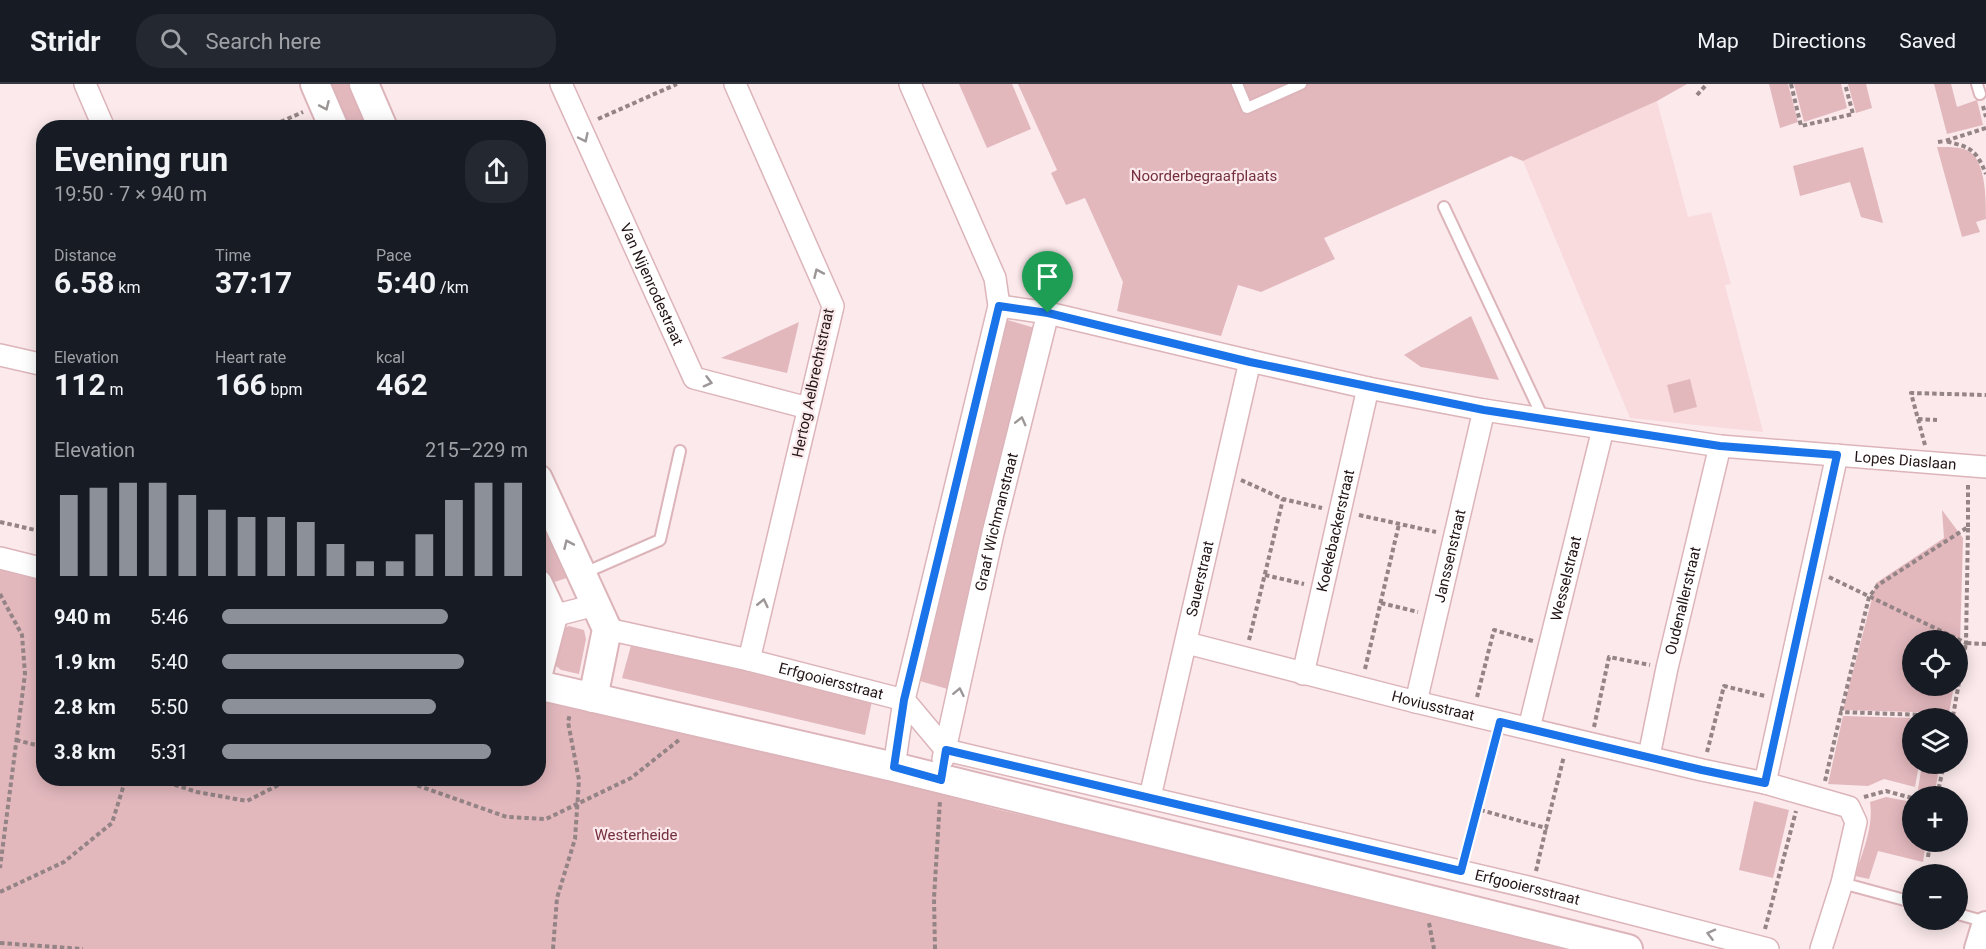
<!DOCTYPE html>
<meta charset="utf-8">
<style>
body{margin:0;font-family:Roboto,sans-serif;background:#242831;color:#f1f3f6;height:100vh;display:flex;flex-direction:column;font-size:22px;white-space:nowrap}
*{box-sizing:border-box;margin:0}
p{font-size:20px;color:#9ea1a6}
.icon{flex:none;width:33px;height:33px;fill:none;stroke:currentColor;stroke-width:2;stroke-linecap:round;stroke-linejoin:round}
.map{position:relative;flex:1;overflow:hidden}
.panel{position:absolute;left:36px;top:36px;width:510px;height:666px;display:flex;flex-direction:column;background:#171b24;border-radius:24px;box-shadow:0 3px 15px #0003}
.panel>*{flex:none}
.fabs{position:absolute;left:1902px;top:546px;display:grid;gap:12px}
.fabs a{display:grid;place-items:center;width:66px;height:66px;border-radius:50%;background:#171b24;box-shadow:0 3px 15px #0003;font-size:30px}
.pin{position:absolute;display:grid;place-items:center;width:51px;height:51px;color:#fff;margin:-62px -26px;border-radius:50% 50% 50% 0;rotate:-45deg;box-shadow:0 0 6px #0007}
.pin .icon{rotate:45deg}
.round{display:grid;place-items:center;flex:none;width:63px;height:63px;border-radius:24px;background:#242831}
.summary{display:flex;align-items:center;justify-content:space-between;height:102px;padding:0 18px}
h1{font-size:33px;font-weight:700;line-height:45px}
.figures{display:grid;grid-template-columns:repeat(3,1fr);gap:9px;height:102px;padding:6px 18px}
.figures div{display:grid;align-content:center}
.figures b{font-size:30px;font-weight:700}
.figures small{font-size:16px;font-weight:400}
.figures p{font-size:16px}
.chart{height:168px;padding:12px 18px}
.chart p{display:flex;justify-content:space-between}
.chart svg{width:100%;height:108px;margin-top:6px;stroke:#8c9099;stroke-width:6}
ul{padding:0 18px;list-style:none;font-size:20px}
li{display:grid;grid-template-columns:96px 72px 1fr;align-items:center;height:45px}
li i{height:15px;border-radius:8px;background:#8c9099}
header{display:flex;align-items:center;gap:36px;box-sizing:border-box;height:84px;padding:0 30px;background:#171b24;border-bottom:2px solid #363941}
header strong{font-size:28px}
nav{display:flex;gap:33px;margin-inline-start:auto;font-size:21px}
.search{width:420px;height:54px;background:#242831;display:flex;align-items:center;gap:15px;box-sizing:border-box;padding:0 21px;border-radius:24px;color:#9ea1a6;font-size:22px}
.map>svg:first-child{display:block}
.built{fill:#f9dbde}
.green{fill:#e2b8bd}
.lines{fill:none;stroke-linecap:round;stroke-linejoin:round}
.lane-casing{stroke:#dcb4b9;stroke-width:14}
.street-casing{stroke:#dcb4b9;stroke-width:24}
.secondary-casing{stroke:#dcb4b9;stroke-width:32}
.path{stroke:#948486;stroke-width:4;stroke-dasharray:4.5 3;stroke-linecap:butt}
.lane{stroke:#fff;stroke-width:10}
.street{stroke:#fff;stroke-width:21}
.secondary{stroke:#fff;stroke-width:28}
.oneway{stroke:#9c9697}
.route-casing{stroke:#fff;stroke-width:12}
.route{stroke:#1a73e8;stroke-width:8}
.labels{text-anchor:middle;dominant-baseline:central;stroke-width:4.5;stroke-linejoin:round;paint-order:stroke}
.park-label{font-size:15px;fill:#74303e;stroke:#fbe9eb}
.street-label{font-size:15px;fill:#231517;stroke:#fbe9eb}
</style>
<header>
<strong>Stridr</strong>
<div class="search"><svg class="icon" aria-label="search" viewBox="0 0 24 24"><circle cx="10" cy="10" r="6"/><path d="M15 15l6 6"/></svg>Search here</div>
<nav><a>Map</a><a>Directions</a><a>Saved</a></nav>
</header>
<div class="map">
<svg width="1986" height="865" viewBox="0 0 1986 865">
<rect width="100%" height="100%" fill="#fbe9eb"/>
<path class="built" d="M1657,17l31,116 23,-5 20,72 -6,1 38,147 -133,-14 -107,-257z"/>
<g class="green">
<path d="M326,0h29l19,43h-28z"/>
<path d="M959,0h53l19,45 -44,19z"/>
<path d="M1018,0h669l-30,17 -134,60 -12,-5 -187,82 11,21 -74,33 -23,-7 -17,51 -104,-25 6,-29 -38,-84 -19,7 -15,-32 6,-3z"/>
<path d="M1769,0h19l10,38 -18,6z"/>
<path d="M1794,0h47l6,24 -43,14z"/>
<path d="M1848,0h18l6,24 -16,5z"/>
<path d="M1934,0h17l6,23 20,-7 6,25 -36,9z"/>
<path d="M1863,63l20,76 -22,-6 -11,-35 -50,14 -7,-30z"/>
<path d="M1937,63c11,0 24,-1 33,5 16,11 16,49 16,67l-10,3 4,10 -18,5z"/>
<path d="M1471,232l28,64 -78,-13 -17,-12z"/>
<path d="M1004,235l31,9 -84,362 -31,-9z"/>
<path d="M799,238l-12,51 -66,-15z"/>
<path d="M1690,295l7,28 -23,6 -7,-28z"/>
<path d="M538,418l32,75 -22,7 -9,-21z"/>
<path d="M1942,426l21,28 -3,108 -2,17v-23h-46v46h42l-5,27 -106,-3 33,-127 68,-45z"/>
<path d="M0,482l43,11 1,201h494l1,-82 380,91 77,22 594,140h-1590z"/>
<path d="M569,542l15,4 2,9 -7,35 -18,-4 -6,-5 7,-36z"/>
<path d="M632,558l240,59 -7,34 -243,-57z"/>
<path d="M1843,632l74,2h-5v46h7l-4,23 -31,-8 -16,7 -40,-2z"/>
<path d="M1922,680h18l-6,32h-17z"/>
<path d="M1886,713l26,5v40h14l-3,20 -45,-11 -9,28 -14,-3c7,-23 19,-49 15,-74z"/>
<path d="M1754,717l35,9 -16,68 -34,-8z"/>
</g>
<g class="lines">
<g class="lane-casing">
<g id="lane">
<path d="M1237,0l10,24 54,-24"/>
<path d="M1977,0l3,10"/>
<path d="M1444,123l99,211"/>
<path d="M582,490l78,-34 20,-89"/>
<path d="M1842,799l70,19"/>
<path d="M1958,830l28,8"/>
</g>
</g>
<g class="street-casing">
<g id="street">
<path d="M85,0l19,44"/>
<path id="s1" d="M561,0l133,294 114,30"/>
<path d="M735,0l98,222 -84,354"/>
<path id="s2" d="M999,222l49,7 202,48 118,27 116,22 236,36 266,21"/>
<path d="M0,271l44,10"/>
<path d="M0,474l44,11"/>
<path d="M553,532l42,-11"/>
<path id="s3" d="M607,545l142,31 155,40 42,50 586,138 236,61"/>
<path id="s4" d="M1187,559l229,59 286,68 63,13 84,24 7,15 -14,61 -21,66"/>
<path id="s5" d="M1303,590l65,-286"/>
<path id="s6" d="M1416,618l68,-292"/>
<path id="s7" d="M1529,644l74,-299"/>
<path id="s8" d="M1649,672l18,-88 53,-222"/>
<path id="s9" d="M943,675l50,-226 55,-220"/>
<path d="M894,683l10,-67 95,-394 -4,-28 -85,-194"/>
<path d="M1765,699l72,-328"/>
<path id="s10" d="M1150,713l100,-436"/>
</g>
</g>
<g class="secondary-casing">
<g id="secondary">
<path d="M315,0l19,44"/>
<path d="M364,0l19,44"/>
<path d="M538,395l69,150 -14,69"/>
<path d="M538,500l15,32 -15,57"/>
<path d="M538,601l356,82 734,182"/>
<path d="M1979,865l7,-23"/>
</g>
</g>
<g class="path">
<path d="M1791,0l10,42 52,-12 -8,-30"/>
<path d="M1697,11l10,-11"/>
<path d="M1983,22l3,11"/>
<path d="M598,35l79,-35"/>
<path d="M267,44l36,-16"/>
<path d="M1986,44l-41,13c25,6 31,8 41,33"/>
<path d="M1938,58l7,-1"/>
<path d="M1918,335l19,1"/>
<path d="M1925,361l-14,-52 75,2"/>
<path d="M1241,396l42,19 39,9"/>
<path d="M1359,431l77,17"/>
<path d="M0,438l44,10"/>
<path d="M1968,443v-44"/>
<path d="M1265,491l39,9"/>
<path d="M1829,493l137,66 2,-116 -90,58 -9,12 -28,115"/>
<path d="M0,510l22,41 3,39 -25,194"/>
<path d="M1381,519l37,9"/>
<path d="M1249,556l34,-141"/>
<path d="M1365,585l34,-145"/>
<path d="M1477,613l17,-67 39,11"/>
<path d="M1953,632l13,-73 20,1"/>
<path d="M1594,643l15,-70 41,8"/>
<path d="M16,656l28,7"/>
<path d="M1496,656l-19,69 69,19 18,-72"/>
<path d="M1707,668l17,-66 41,10"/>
<path d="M153,694l44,14 50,9 45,-23"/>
<path d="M396,694l111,39 39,2 85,-41 48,-38"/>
<path d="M1825,697l16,-69 112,4v2"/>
<path d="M1937,712l7,-32"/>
<path d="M1864,713l22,-6 26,7"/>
<path d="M1466,771l11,-46"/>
<path d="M1928,773l2,-15"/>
<path d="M1536,787l10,-43"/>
<path d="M0,808l64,-30 48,-39 14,-45"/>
<path d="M1429,839l5,26"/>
<path d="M1765,845l31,-118"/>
<path d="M0,859l83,6"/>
<path d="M553,865l4,-51 18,-59 4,-59 -11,-58 2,-8"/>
<path d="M935,865l-1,-51 6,-98"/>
</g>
<use href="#lane" class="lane"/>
<use href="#street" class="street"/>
<use href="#secondary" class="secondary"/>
</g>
<defs><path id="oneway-chevron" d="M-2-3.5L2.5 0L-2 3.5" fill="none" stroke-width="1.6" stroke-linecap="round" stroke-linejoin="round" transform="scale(1.5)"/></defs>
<g class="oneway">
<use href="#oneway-chevron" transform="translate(325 22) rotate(66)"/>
<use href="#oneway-chevron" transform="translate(584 54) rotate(65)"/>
<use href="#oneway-chevron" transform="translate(818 189) rotate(-114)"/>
<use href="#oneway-chevron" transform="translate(708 298) rotate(15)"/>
<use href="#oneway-chevron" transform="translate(1021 337) rotate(-76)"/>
<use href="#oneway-chevron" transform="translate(568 460) rotate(-114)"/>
<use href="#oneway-chevron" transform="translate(763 519) rotate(-77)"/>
<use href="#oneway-chevron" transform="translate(959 608) rotate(-78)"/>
<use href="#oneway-chevron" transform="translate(1711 850) rotate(-166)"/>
</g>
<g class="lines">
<g class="route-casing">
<path id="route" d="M999,222l49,7 202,49 234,48 236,36 117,9 -72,328 -63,-13 -202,-48 -39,149 -515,-121 -5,30 -47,-13 10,-67z"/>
</g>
<use href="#route" class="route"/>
</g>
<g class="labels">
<g class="park-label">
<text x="1204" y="92">Noorderbegraafplaats</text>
<text x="636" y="751">Westerheide</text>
</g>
<g class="street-label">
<text stroke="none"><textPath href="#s1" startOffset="220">Van Nijenrodestraat</textPath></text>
<text transform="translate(813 299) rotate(-78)">Hertog Aelbrechtstraat</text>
<text stroke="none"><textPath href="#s2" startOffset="921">Lopes Diaslaan</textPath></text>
<text stroke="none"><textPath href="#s9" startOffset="243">Graaf Wichmanstraat</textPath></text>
<text stroke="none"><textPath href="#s5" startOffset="147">Koekebackerstraat</textPath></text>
<text stroke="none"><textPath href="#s6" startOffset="150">Janssenstraat</textPath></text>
<text stroke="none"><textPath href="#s7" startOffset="154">Wesselstraat</textPath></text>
<text stroke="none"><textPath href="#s10" startOffset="224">Sauerstraat</textPath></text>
<text stroke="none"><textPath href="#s8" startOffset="159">Oudenallerstraat</textPath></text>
<text stroke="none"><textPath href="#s3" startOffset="230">Erfgooiersstraat</textPath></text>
<text stroke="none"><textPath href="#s4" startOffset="254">Hoviusstraat</textPath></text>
<text stroke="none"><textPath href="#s3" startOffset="968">Erfgooiersstraat</textPath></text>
</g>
</g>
</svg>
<div class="fabs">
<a><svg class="icon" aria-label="locate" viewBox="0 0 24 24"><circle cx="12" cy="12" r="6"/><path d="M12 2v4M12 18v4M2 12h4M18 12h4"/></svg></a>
<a><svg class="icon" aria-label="layers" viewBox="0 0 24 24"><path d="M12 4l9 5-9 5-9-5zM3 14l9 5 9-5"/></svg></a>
<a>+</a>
<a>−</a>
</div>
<div class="pin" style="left:1048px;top:229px;background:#1e9e55"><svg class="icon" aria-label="arrive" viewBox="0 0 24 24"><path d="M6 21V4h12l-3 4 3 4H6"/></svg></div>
<section class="panel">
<div class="summary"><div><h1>Evening run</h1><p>19:50 · 7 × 940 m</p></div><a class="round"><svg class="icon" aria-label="share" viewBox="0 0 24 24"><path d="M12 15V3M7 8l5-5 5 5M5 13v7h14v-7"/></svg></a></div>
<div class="figures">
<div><p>Distance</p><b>6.58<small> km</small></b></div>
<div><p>Time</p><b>37:17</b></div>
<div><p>Pace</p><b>5:40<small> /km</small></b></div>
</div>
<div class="figures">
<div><p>Elevation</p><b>112<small> m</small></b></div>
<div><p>Heart rate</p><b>166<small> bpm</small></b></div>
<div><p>kcal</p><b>462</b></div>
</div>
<div class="chart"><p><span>Elevation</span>215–229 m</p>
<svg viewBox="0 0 160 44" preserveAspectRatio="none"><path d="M5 44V11M15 44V8M25 44V6M35 44V6M45 44V11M55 44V17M65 44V20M75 44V20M85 44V22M95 44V31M105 44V38M115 44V38M125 44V27M135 44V13M145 44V6M155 44V6"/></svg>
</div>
<ul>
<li><b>940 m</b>5:46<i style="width:74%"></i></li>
<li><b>1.9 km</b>5:40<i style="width:79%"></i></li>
<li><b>2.8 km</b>5:50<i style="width:70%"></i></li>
<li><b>3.8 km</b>5:31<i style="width:88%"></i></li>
</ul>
</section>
</div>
